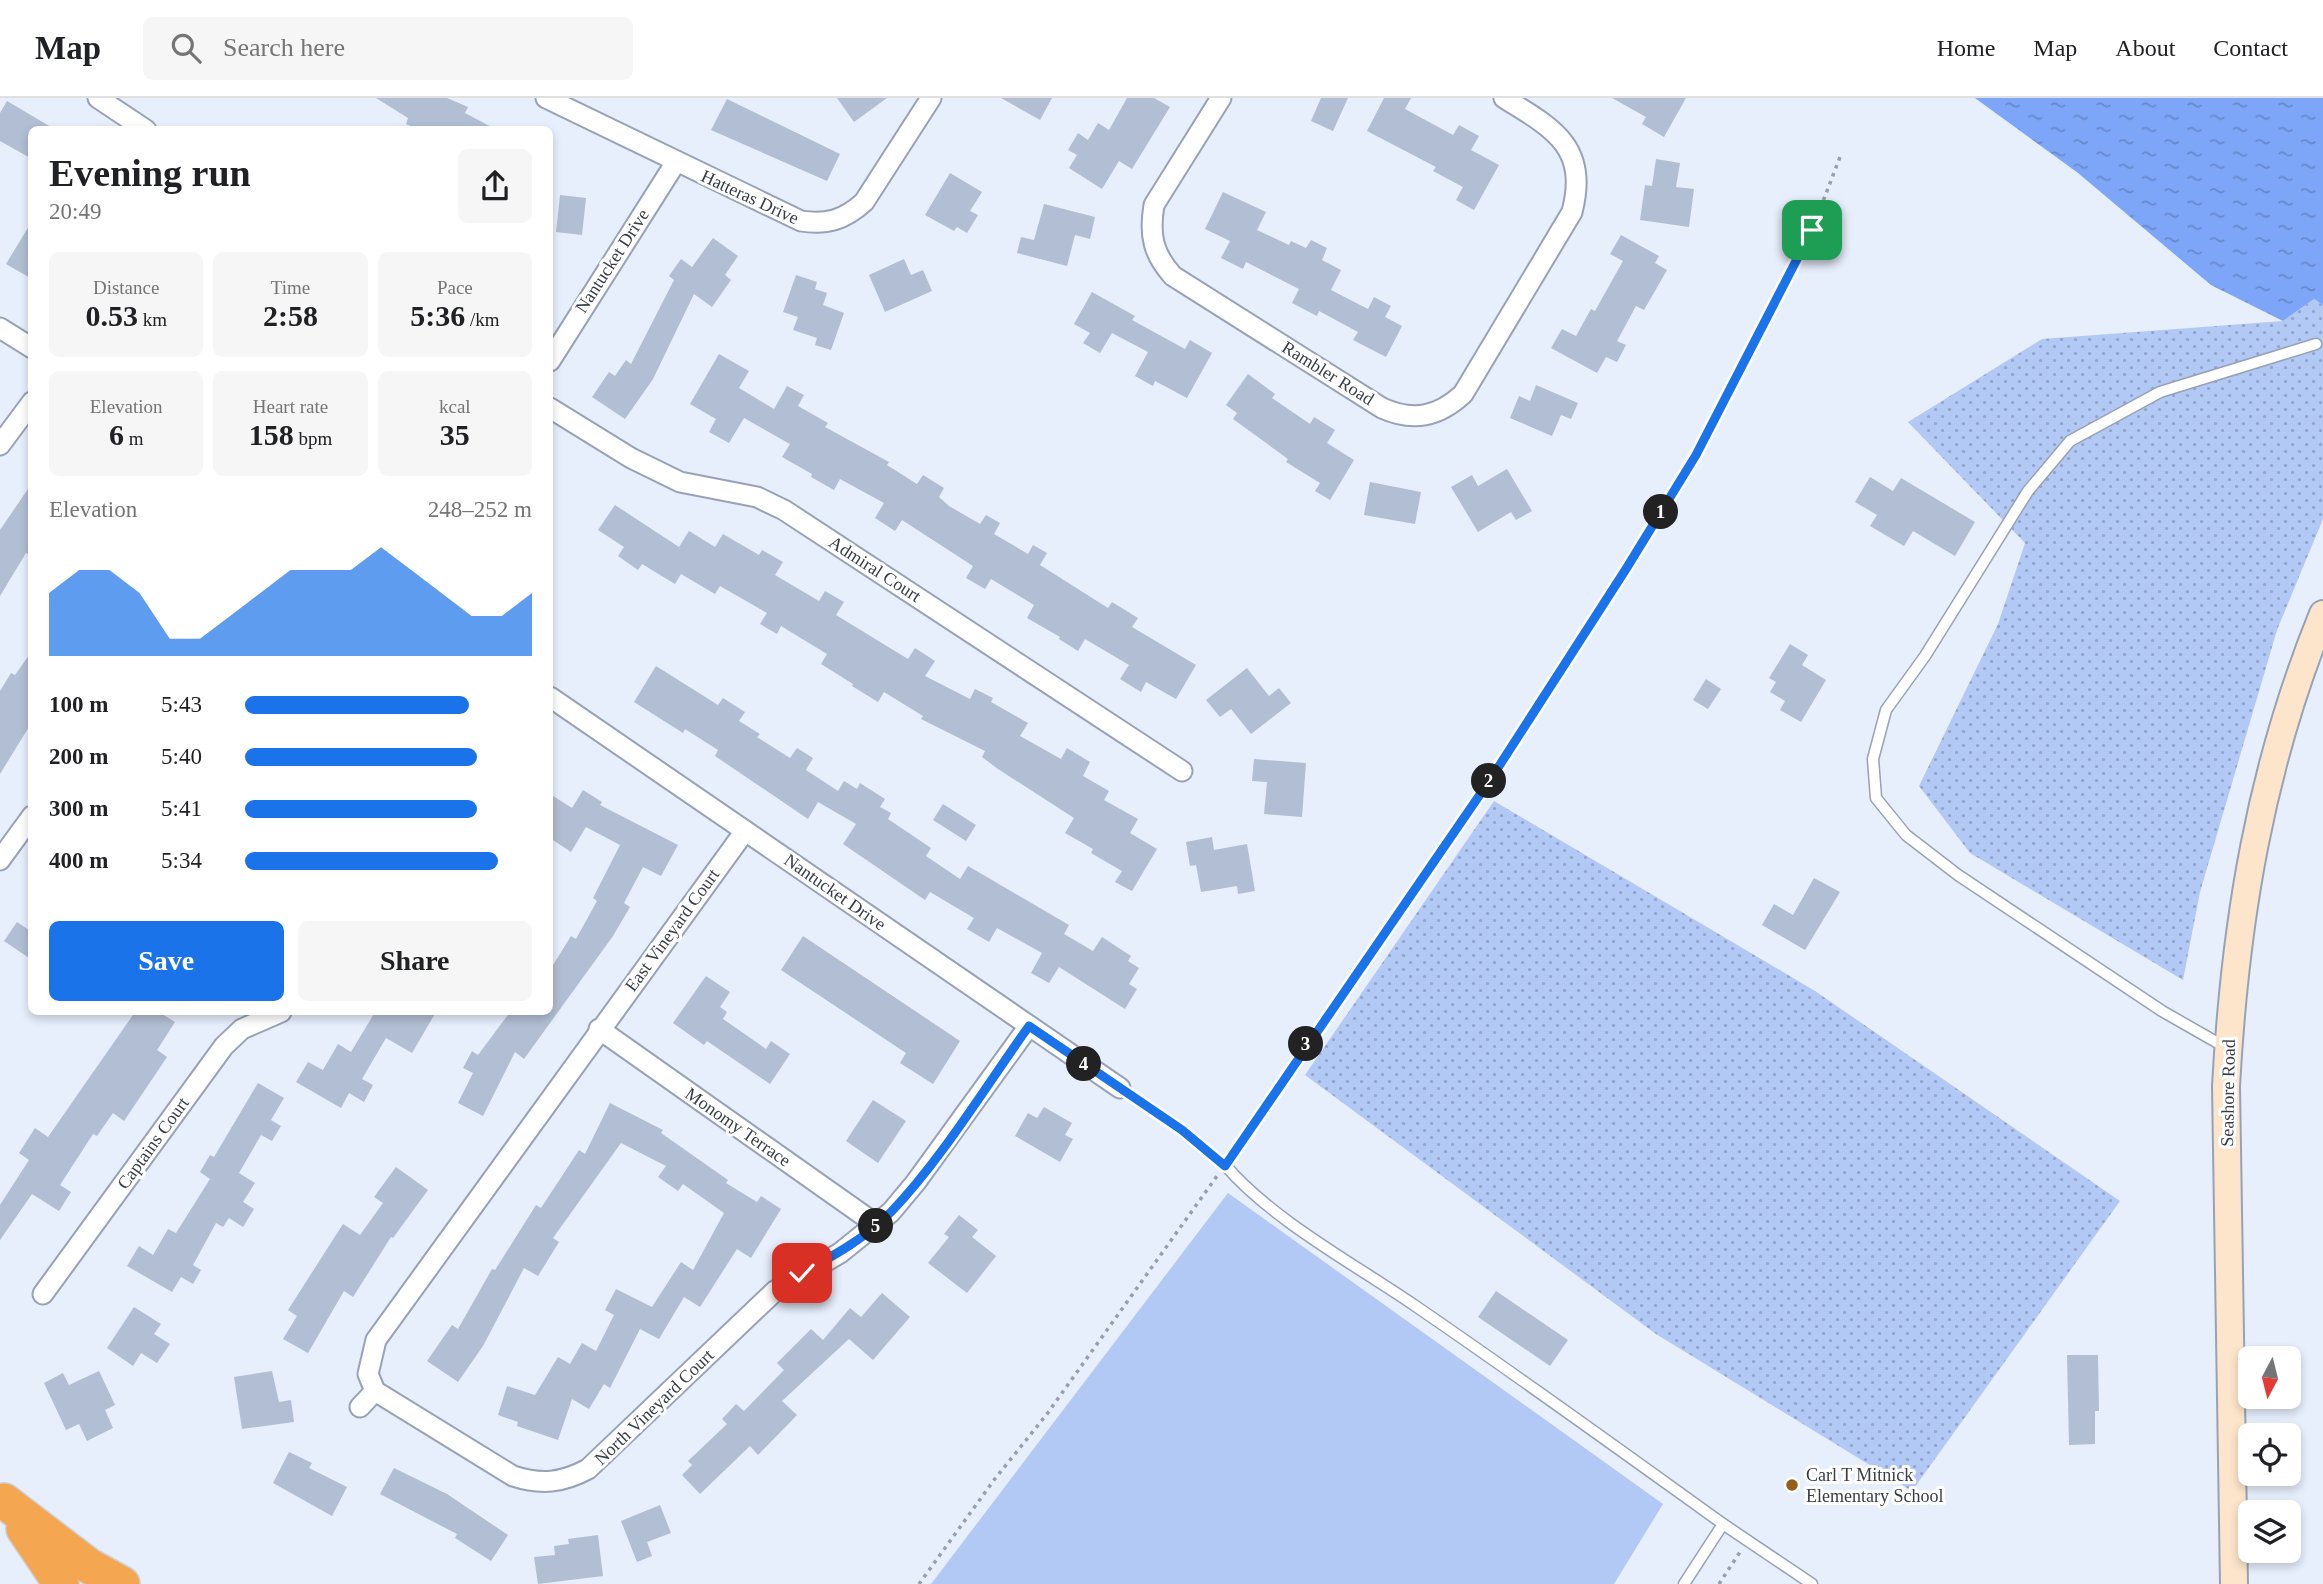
<!DOCTYPE html>
<meta charset="utf-8">
<style>
body{margin:0;font-family:Georgia,serif;background:#f6f6f6;color:#202124;height:100vh;display:flex;flex-direction:column;font-size:26px;white-space:nowrap}
*{box-sizing:border-box;margin:0}
p{font-size:23px;color:#757577}
.icon{flex:none;width:38px;height:38px;fill:none;stroke:currentColor;stroke-width:2;stroke-linecap:round;stroke-linejoin:round}
.map{position:relative;flex:1;overflow:hidden}
.drawer{position:absolute;left:28px;top:28px;width:525px;height:889px;display:flex;flex-direction:column;background:#fff;border-radius:10px;box-shadow:0 4px 10px #0003}
.drawer>*{flex:none}
.needle{width:46px;rotate:187deg}
.controls{position:absolute;left:2238px;top:1248px;display:grid;gap:14px}
.controls a{display:grid;place-items:center;width:63px;height:63px;border-radius:10px;background:#fff;box-shadow:0 4px 10px #0003;font-size:35px}
.pin{position:absolute;display:grid;place-items:center;width:60px;height:60px;color:#fff;margin:-30px;border-radius:14px;box-shadow:0 4px 10px #0006}
.km{position:absolute;width:35px;height:35px;margin:-18px;border-radius:50%;background:#222;color:#fff;font-size:19px;line-height:35px;text-align:center}
.round{display:grid;place-items:center;flex:none;width:74px;height:74px;border-radius:10px;background:#f6f6f6}
.headline{display:flex;align-items:center;justify-content:space-between;height:119px;padding:0 21px}
h1{font-size:38px;font-weight:700;line-height:52px}
.figures{display:grid;grid-template-columns:repeat(3,1fr);gap:10px;height:119px;padding:7px 21px}
.figures div{display:grid;align-content:center;border-radius:10px;background:#f6f6f6;text-align:center}
.figures b{font-size:30px;font-weight:700}
.figures small{font-size:19px;font-weight:400}
.figures p{font-size:19px}
.chart{height:196px;padding:14px 21px}
.chart p{display:flex;justify-content:space-between}
.chart svg{width:100%;height:126px;margin-top:7px;fill:#1a73e8;opacity:.7}
.action{display:flex;gap:14px;margin-top:auto;padding:14px 21px}
.action a{flex:1;height:80px;border-radius:10px;background:#1a73e8;color:#fff;font-size:28px;font-weight:700;line-height:80px;text-align:center}
.action a+a{background:#f6f6f6;color:#202124}
ul{padding:0 21px;list-style:none;font-size:23px}
li{display:grid;grid-template-columns:112px 84px 1fr;align-items:center;height:52px}
li i{height:18px;border-radius:9px;background:#1a73e8}
header{display:flex;align-items:center;gap:42px;box-sizing:border-box;height:98px;padding:0 35px;background:#fff;border-bottom:2px solid #e0e0e0}
header strong{font-size:33px}
nav{display:flex;gap:38px;margin-inline-start:auto;font-size:24px}
.search{width:490px;height:63px;background:#f6f6f6;display:flex;align-items:center;gap:18px;box-sizing:border-box;padding:0 24px;border-radius:10px;color:#757577;font-size:26px}
.map>svg:first-child{display:block}
.grass{fill:url(#grass-dots)}
.green{fill:#b2c8f5}
.water{fill:url(#water-ripples)}
.building{fill:#b2bed3}
.lines{fill:none;stroke-linecap:round;stroke-linejoin:round}
.lane-casing{stroke:#98a2b7;stroke-width:13}
.street-casing{stroke:#98a2b7;stroke-width:23}
.secondary-casing{stroke:#98a2b7;stroke-width:30}
.highway-casing{stroke:#cfd0d3;stroke-width:38}
.path{stroke:#989eaa;stroke-width:3.5;stroke-dasharray:3.5 5;stroke-linecap:butt}
.lane{stroke:#fff;stroke-width:10}
.street{stroke:#fff;stroke-width:19}
.secondary{stroke:#fce5ca;stroke-width:26}
.highway{stroke:#f4a750;stroke-width:35}
.route-casing{stroke:#fff;stroke-width:14}
.route{stroke:#1a73e8;stroke-width:9}
.poi-dot{fill:#965e19;stroke:#fff;stroke-width:2.5}
.labels{text-anchor:middle;dominant-baseline:central;stroke-width:6;stroke-linejoin:round;paint-order:stroke}
.street-label{font-size:18px;fill:#383d46;stroke:#fff}
.poi-label{font-size:18px;fill:#383d46;stroke:#fff;text-anchor:start}
</style>
<header>
<strong>Map</strong>
<div class="search"><svg class="icon" aria-label="search" viewBox="0 0 24 24"><circle cx="10" cy="10" r="6"/><path d="M15 15l6 6"/></svg>Search here</div>
<nav><a>Home</a><a>Map</a><a>About</a><a>Contact</a></nav>
</header>
<div class="map">
<svg width="2323" height="1486" viewBox="0 0 2323 1486">
<defs>
<pattern id="grass-dots" width="8" height="8" patternUnits="userSpaceOnUse" patternTransform="scale(1.75)"><rect width="8" height="8" fill="#b2c8f5"/><path d="M2 2h.1M6 6h.1" fill="none" stroke="#92a4c8" stroke-width="1.8" stroke-linecap="round"/></pattern>
<pattern id="water-ripples" width="26" height="14" patternUnits="userSpaceOnUse" patternTransform="scale(1.75)"><rect width="26" height="14" fill="#7da5f8"/><path d="M2 4q2-2 4 0t4 0M15 11q2-2 4 0t4 0" fill="none" stroke="#6788cb"/></pattern>
</defs>
<rect width="100%" height="100%" fill="#e7eefc"/>
<g class="grass">
<path d="M2314,201l9,6v214l-46,111 -77,262 -17,88 -213,-127 -51,-67 79,-162 27,-81 -117,-121 134,-83 241,-18z"/>
<path d="M1494,703l321,190 305,210 -208,290 -256,-157 -351,-259z"/>
</g>
<path class="green" d="M1228,1095l435,311 -49,80h-683z"/>
<path class="water" d="M1975,0h348v207l-9,-6 -31,22 -72,-36 -133,-112z"/>
<g class="building">
<path d="M376,0h71l21,9 -3,6 32,17h-78l-13,-6 2,-6z"/>
<path d="M837,0h50l-33,24z"/>
<path d="M1001,0h51l-12,22z"/>
<path d="M1127,0h27l16,9 -38,62 -13,-8 -17,28 -33,-21 8,-13 -9,-5 10,-17 10,7 10,-17 11,7z"/>
<path d="M1321,0h27l-15,33 -22,-10z"/>
<path d="M1384,0h27l-6,11 48,26 6,-10 20,11 -8,14 28,15 -25,45 -18,-10 7,-13 -30,-16 3,-4 -69,-36z"/>
<path d="M1612,0h74l-22,39 -22,-13 4,-7z"/>
<path d="M727,1l113,55 -13,27 -116,-51z"/>
<path d="M7,3l49,29h-24v29l-32,-18v-28z"/>
<path d="M1656,61l24,4 -4,24 18,2 -5,38 -49,-7 5,-35 7,1z"/>
<path d="M950,75l32,19 -12,19 8,4 -11,18 -10,-6 -3,4 -29,-16z"/>
<path d="M1223,94l43,20 -9,18 32,15 2,-4 15,7 5,-8 16,8 -5,12 19,10 -10,20 37,19 6,-12 17,9 -6,11 17,9 -16,31 -33,-17 5,-8 -39,-21 -2,5 -25,-13 7,-14 -53,-27 -3,7 -22,-11 9,-17 -25,-12z"/>
<path d="M560,97l26,3 -4,37 -26,-3z"/>
<path d="M1044,106l51,13 -5,22 -15,-4 -8,31 -50,-13 4,-16 13,3z"/>
<path d="M32,123v58l-26,-15z"/>
<path d="M1621,137l38,21 -4,7 12,7 -23,40 -8,-4 -19,35 9,4 -9,17 -11,-5 -9,16 -46,-25 11,-19 14,7 15,-27 4,2 28,-50 -13,-7z"/>
<path d="M713,140l25,18 -13,19 6,5 -19,27 -18,-13 -41,85 -28,40 -33,-22 17,-25 6,4 11,-16 5,4 43,-84 -5,-4 12,-17 11,8z"/>
<path d="M904,161l7,16 12,-5 9,21 -47,21 -16,-37z"/>
<path d="M796,177l21,7 -2,7 12,4 -4,12 21,8 -13,37 -16,-5 2,-7 -24,-8 5,-13 -15,-5z"/>
<path d="M1092,194l43,24 -3,4 53,29 5,-9 22,13 -25,45 -32,-17 -2,5 -18,-10 13,-24 -36,-19 -12,20 -17,-10 7,-10 -16,-9z"/>
<path d="M719,256l30,17 -10,17 35,21 13,-23 17,9 -6,11 30,17 -3,4 64,35 -2,3 30,19 6,-9 21,13 -5,9 10,9 31,18 6,-9 14,8 -6,11 34,20 5,-9 14,8 -7,12 68,43 4,-6 26,16 -6,9 64,38 -20,34 -30,-17 -5,10 -21,-13 9,-14 -44,-26 -7,12 -19,-12 1,-2 -33,-19 7,-13 -43,-26 -6,10 -19,-11 7,-12 -71,-46 -7,11 -20,-13 9,-15 -44,-24 -6,11 -23,-13 1,-3 -30,-17 8,-13 -46,-26 -15,25 -20,-11 7,-13 -26,-15z"/>
<path d="M1248,276l27,20 -3,4 38,26 4,-7 21,13 -8,13 27,17 -24,40 -15,-9 5,-8 -34,-21 2,-3 -55,-40 4,-6 -11,-8z"/>
<path d="M1536,287l42,18 -7,16 -10,-4 -9,21 -42,-18 9,-22 11,5z"/>
<path d="M1507,371l25,42 -16,9 -5,-8 -33,20 -27,-45 21,-12 6,11z"/>
<path d="M1870,379l23,14 8,-13 74,44 -20,34 -42,-25 -9,15 -34,-20 7,-11 -22,-13z"/>
<path d="M1370,384l51,10 -6,32 -51,-9z"/>
<path d="M32,385v73l-6,-3 -26,43v-66z"/>
<path d="M615,407l64,42 10,-16 26,16 8,-13 36,21 3,-5 21,12 -8,13 44,26 6,-10 19,11 -8,13 72,44 7,-11 20,13 -10,15 45,23 5,-10 18,9 -2,4 37,21 -8,13 41,23 6,-11 23,14 -7,14 26,15 -5,9 34,19 -8,14 27,16 -25,42 -17,-9 7,-11 -31,-18 2,-4 -28,-16 9,-15 -76,-49 -16,-12 3,-6 -64,-32 2,-3 -39,-24 -6,10 -26,-16 1,-2 -32,-20 6,-10 -46,-28 -4,8 -17,-10 7,-11 -47,-27 -5,8 -34,-20 -6,10 -33,-20 -4,6 -20,-14 6,-9 -26,-17z"/>
<path d="M1790,546l18,11 -6,10 24,15 -25,42 -21,-12 5,-9 -15,-9 6,-10 -7,-4z"/>
<path d="M32,553v71l-32,52v-83l11,-18 4,2z"/>
<path d="M656,568l62,39 5,-7 22,14 -6,9 21,13 -3,3 33,21 7,-10 16,10 -7,12 32,21 6,-10 13,8 3,-6 25,16 -5,8 11,6 -3,6 43,29 -5,8 34,23 8,-13 101,59 -5,9 29,17 9,-14 29,19 -3,5 11,7 -10,16 8,5 -12,20 -66,-42 -10,16 -18,-10 11,-20 -45,-25 -8,14 -22,-13 7,-11 -44,-26 -5,8 -82,-56 13,-20 -38,-22 -10,17 -93,-63 3,-6 -33,-21 -2,4 -49,-31z"/>
<path d="M1247,570l22,28 10,-8 12,15 -40,31 -20,-25 -11,8 -14,-17z"/>
<path d="M1706,581l15,10 -13,20 -15,-9z"/>
<path d="M1254,661l52,4 -4,54 -38,-3 3,-32 -15,-1z"/>
<path d="M583,692l19,12 -2,3 78,40 -17,31 -18,-9 -19,36 6,4 -17,29 -89,123 -9,-7 -32,64 -25,-13 15,-30 -10,-5 9,-17 6,4 32,-43h40v-42l21,-34 5,3 21,-38 -4,-3 27,-53 -34,-18 -15,25 -21,-14v-44l22,14z"/>
<path d="M943,706l33,21 -10,16 -33,-21z"/>
<path d="M1212,739l2,13 33,-6 8,47 -17,3 -1,-8 -36,6 -5,-27 -6,1 -4,-24z"/>
<path d="M1814,780l26,14 -35,58 -43,-25 12,-21 19,11z"/>
<path d="M17,824l15,10v28l-28,-19z"/>
<path d="M803,838l157,105 -27,43 -33,-21 6,-10 -125,-83z"/>
<path d="M706,878l24,16 -10,15 7,5 -4,7 43,30 5,-8 19,13 -20,30 -63,-43 -3,4 -31,-22z"/>
<path d="M135,914h24l16,10 -18,28 10,7 -43,64 -11,-8 -16,23 -4,-2 -33,51 11,7 -12,19 -27,-17 -32,46v-35l29,-45 -10,-7 16,-25 13,9z"/>
<path d="M375,914h61l-24,41 -26,-15 -24,41 11,6 -9,17 -15,-9 -8,15 -45,-26 12,-20 15,8 15,-26 13,8z"/>
<path d="M258,985l26,15 -13,22 10,6 -9,15 -11,-6 -22,38 16,10 -12,19 11,7 -11,18 -14,-9 -6,9 -7,-4 -23,42 8,5 -8,14 -12,-7 -9,15 -45,-26 12,-20 14,9 15,-26 8,4 34,-54 -10,-7 10,-17 4,2z"/>
<path d="M873,1002l33,21 -28,42 -32,-22z"/>
<path d="M610,1005l53,27 -2,3 67,47 -2,3 31,19 4,-6 20,13 -30,49 -14,-9 -37,58 -16,-10 -25,42 -19,-10 -30,59 -6,-4 -15,25 -17,-10 -14,41 -41,-14 1,-4 -20,-7 9,-29 28,9 23,-38 12,7 12,-21 14,8 18,-36 -9,-5 11,-21 36,18 29,-45 12,8 31,-57 -41,-29 -5,7 -20,-14 8,-11 -45,-23 -68,95 6,4 -21,34 -14,-8 -41,78 -25,36 -31,-21 25,-36 6,4 34,-60 3,1 41,-65 5,3 38,-58 6,4z"/>
<path d="M1044,1009l28,16 -7,12 8,4 -13,23 -45,-26 13,-23 9,5z"/>
<path d="M396,1069l32,23 -35,48 -2,-1 -38,60 -9,-6 -36,62 -25,-14 14,-23 -9,-6 55,-86 17,11 23,-32 -9,-6z"/>
<path d="M959,1117l19,15 -6,7 24,19 -29,37 -39,-30 21,-26 -5,-3z"/>
<path d="M1496,1193l72,49 -18,26 -72,-49z"/>
<path d="M882,1195l28,24 -37,43 -24,-21 -67,62 15,14 -39,40 -8,-9 -50,48 -18,-19 10,-10 -4,-4 39,-37 -5,-5 14,-15 8,7 40,-41 -7,-7 34,-34 12,11 27,-32 11,9z"/>
<path d="M134,1209l27,17 -7,10 16,10 -13,19 -16,-10 -8,13 -26,-18z"/>
<path d="M2067,1257h31l1,56h-4v33l-26,1z"/>
<path d="M99,1273l16,34 -10,5 8,18 -26,13 -8,-17 -13,6 -22,-47 19,-10 6,12z"/>
<path d="M272,1273l7,31 12,-2 3,22 -52,7 -8,-52z"/>
<path d="M289,1354l23,11 -3,5 38,19 -15,29 -59,-33z"/>
<path d="M394,1370l53,26 61,41 -17,26 -36,-23 2,-4 -77,-40z"/>
<path d="M660,1407l11,28 -24,9 5,14 -15,6 -16,-41z"/>
<path d="M598,1437l5,41 -65,8 -4,-27 21,-2 -1,-9 15,-2 -1,-5z"/>
</g>
<g class="lines">
<g class="lane-casing">
<g id="lane">
<path d="M2225,949l-63,-36 -204,-136 -52,-40 -30,-37 -3,-39 13,-49 39,-54 103,-165 42,-50 90,-49 156,-48"/>
<path d="M1225,1067c46,54 129,99 189,140 104,71 206,145 309,219"/>
<path d="M1684,1486l39,-60 89,60"/>
</g>
</g>
<g class="street-casing">
<g id="street">
<path d="M98,0l48,32"/>
<path d="M546,0l255,123c26,4 43,-1 63,-19l67,-104"/>
<path d="M1221,0l-67,107c-5,30 -1,49 19,71l209,132c31,14 56,9 81,-14l109,-182c17,-65 -19,-84 -68,-114"/>
<path d="M0,230l32,20"/>
<path d="M550,263l126,-199"/>
<path d="M550,310l81,50 49,24 77,15 27,13 398,261"/>
<path d="M0,347l32,-43"/>
<path d="M550,599l570,391"/>
<path d="M745,733l-369,509 -8,34 7,17 138,85c28,9 49,7 75,-7l187,-178 65,-38 51,-41 25,-30 113,-156"/>
<path d="M0,762l32,-44"/>
<path d="M599,931l278,196"/>
<path d="M43,1196l181,-248 18,-17 39,-17"/>
<path d="M360,1309l15,-16"/>
</g>
</g>
<g class="secondary-casing">
<path id="secondary" d="M2234,1486l-8,-498c9,-164 34,-318 97,-472"/>
</g>
<g class="highway-casing">
<g id="highway">
<path d="M4,1403l85,65 33,18"/>
<path d="M24,1431l37,55"/>
</g>
</g>
<g class="path">
<path d="M1134,1000l79,57"/>
<path d="M1233,1054l259,-375 204,-322 116,-225 28,-73"/>
<path d="M919,1486l75,-104 53,-66 170,-238"/>
<path d="M1719,1486l21,-32"/>
</g>
<use href="#lane" class="lane"/>
<use href="#street" class="street"/>
<use href="#secondary" class="secondary"/>
<use href="#highway" class="highway"/>
</g>
<g class="lines">
<g class="route-casing">
<path id="route" d="M802,1175c31,-17 64,-35 89,-61 50,-52 95,-126 138,-186l153,104 43,36 267,-389 134,-208 70,-114 116,-225"/>
</g>
<use href="#route" class="route"/>
</g>
<circle class="poi-dot" cx="1792" cy="1387" r="7"/>
<g class="labels">
<g class="street-label">
<text transform="translate(750 99) rotate(25)">Hatteras Drive</text>
<text transform="translate(612 163) rotate(-57)">Nantucket Drive</text>
<text transform="translate(1328 275) rotate(32)">Rambler Road</text>
<text transform="translate(875 471) rotate(33)">Admiral Court</text>
<text transform="translate(835 794) rotate(35)">Nantucket Drive</text>
<text transform="translate(672 832) rotate(-54)">East Vineyard Court</text>
<text transform="translate(2228 995) rotate(-89)">Seashore Road</text>
<text transform="translate(738 1029) rotate(35)">Monomy Terrace</text>
<text transform="translate(153 1045) rotate(-54)">Captains Court</text>
<text transform="translate(654 1309) rotate(-44)">North Vineyard Court</text>
</g>
<g class="poi-label">
<text x="1806" y="1377">Carl T Mitnick<tspan x="1806" dy="21">Elementary School</tspan></text>
</g>
</g>
</svg>
<div class="controls">
<a><svg class="needle" viewBox="-14 -14 28 28"><path d="M0-13l5 13h-10z" fill="#e53935"/><path d="M0 13l5-13h-10z" fill="#757577"/></svg></a>
<a><svg class="icon" aria-label="locate" viewBox="0 0 24 24"><circle cx="12" cy="12" r="6"/><path d="M12 2v4M12 18v4M2 12h4M18 12h4"/></svg></a>
<a><svg class="icon" aria-label="layers" viewBox="0 0 24 24"><path d="M12 4l9 5-9 5-9-5zM3 14l9 5 9-5"/></svg></a>
</div>
<div class="pin" style="left:1812px;top:132px;background:#1e9e55"><svg class="icon" aria-label="arrive" viewBox="0 0 24 24"><path d="M6 21V4h12l-3 4 3 4H6"/></svg></div>
<div class="pin" style="left:802px;top:1175px;background:#d93025"><svg class="icon" aria-label="check" viewBox="0 0 24 24"><path d="M5 12l5 5 9-10"/></svg></div>
<b class="km" style="left:1661px;top:414px">1</b>
<b class="km" style="left:1489px;top:683px">2</b>
<b class="km" style="left:1306px;top:946px">3</b>
<b class="km" style="left:1084px;top:966px">4</b>
<b class="km" style="left:876px;top:1128px">5</b>
<section class="drawer">
<div class="headline"><div><h1>Evening run</h1><p>20:49</p></div><a class="round"><svg class="icon" aria-label="share" viewBox="0 0 24 24"><path d="M12 15V3M7 8l5-5 5 5M5 13v7h14v-7"/></svg></a></div>
<div class="figures">
<div><p>Distance</p><b>0.53<small> km</small></b></div>
<div><p>Time</p><b>2:58</b></div>
<div><p>Pace</p><b>5:36<small> /km</small></b></div>
</div>
<div class="figures">
<div><p>Elevation</p><b>6<small> m</small></b></div>
<div><p>Heart rate</p><b>158<small> bpm</small></b></div>
<div><p>kcal</p><b>35</b></div>
</div>
<div class="chart"><p><span>Elevation</span>248–252 m</p>
<svg viewBox="0 0 160 44" preserveAspectRatio="none"><path d="M0 44V22L10 14L20 14L30 22L40 38L50 38L60 30L70 22L80 14L90 14L100 14L110 6L120 14L130 22L140 30L150 30L160 22V44z"/></svg>
</div>
<ul>
<li><b>100 m</b>5:43<i style="width:78%"></i></li>
<li><b>200 m</b>5:40<i style="width:81%"></i></li>
<li><b>300 m</b>5:41<i style="width:81%"></i></li>
<li><b>400 m</b>5:34<i style="width:88%"></i></li>
</ul>
<div class="action"><a>Save</a><a>Share</a></div>
</section>
</div>
